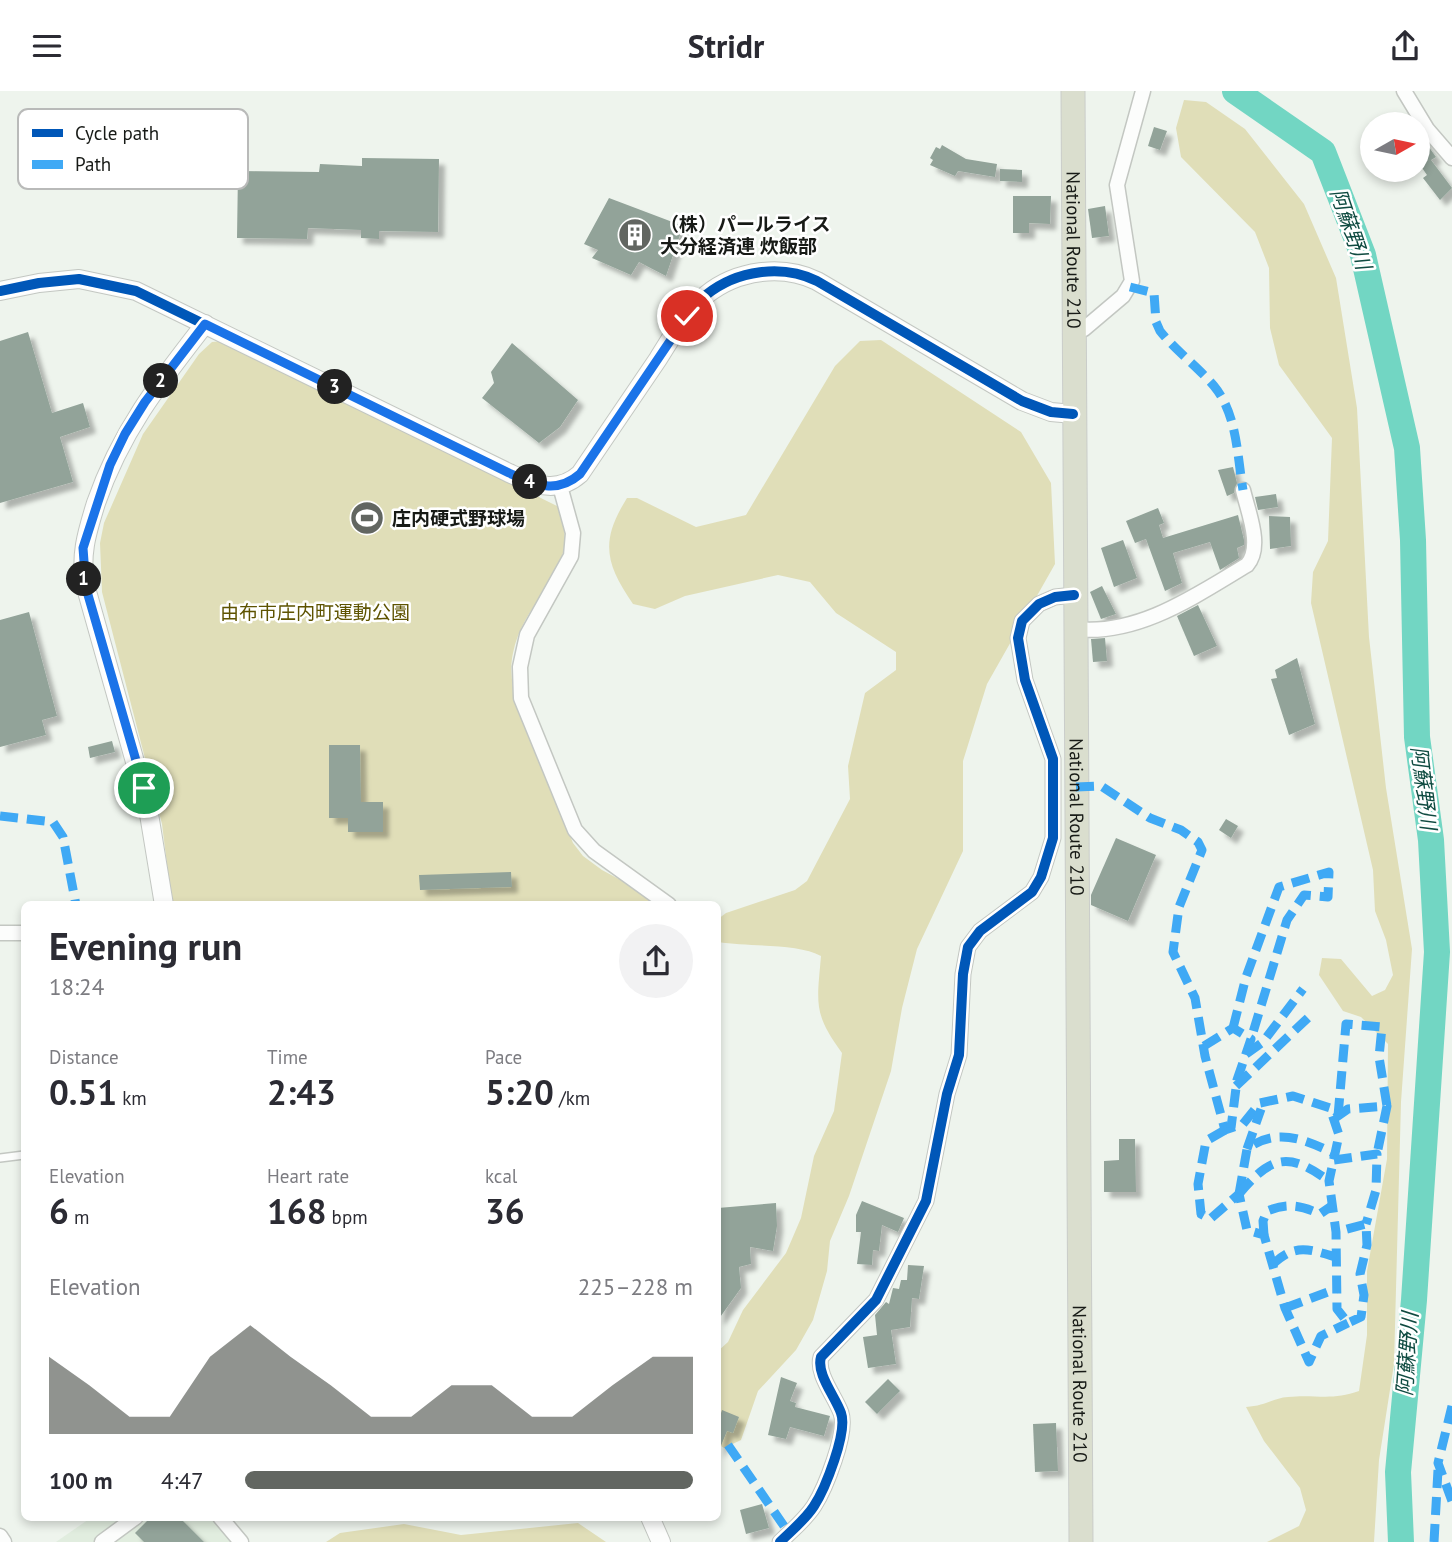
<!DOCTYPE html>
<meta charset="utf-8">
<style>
body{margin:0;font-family:"PT Sans","Noto Sans JP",sans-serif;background:#f2f2f3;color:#2b2b33;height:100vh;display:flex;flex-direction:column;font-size:26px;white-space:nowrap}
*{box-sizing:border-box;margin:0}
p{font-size:23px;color:#7c7c81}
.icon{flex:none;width:38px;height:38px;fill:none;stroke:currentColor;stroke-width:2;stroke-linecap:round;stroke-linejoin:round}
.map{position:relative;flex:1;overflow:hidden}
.details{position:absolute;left:21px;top:810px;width:700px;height:620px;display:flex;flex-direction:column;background:#fff;border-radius:10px;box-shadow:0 4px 10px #0003}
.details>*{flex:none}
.needle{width:46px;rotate:81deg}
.fabs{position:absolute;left:1360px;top:21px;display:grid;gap:14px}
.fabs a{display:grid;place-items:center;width:70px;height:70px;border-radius:50%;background:#fff;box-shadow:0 4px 10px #0003;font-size:35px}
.pin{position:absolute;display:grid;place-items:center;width:60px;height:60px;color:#fff;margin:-30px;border:4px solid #fff;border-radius:50%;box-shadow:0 2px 7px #0007}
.km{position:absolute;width:35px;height:35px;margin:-18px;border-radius:50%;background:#222;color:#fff;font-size:19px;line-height:35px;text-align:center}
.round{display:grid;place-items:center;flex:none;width:74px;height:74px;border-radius:37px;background:#f2f2f3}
.summary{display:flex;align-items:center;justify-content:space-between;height:119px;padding:0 28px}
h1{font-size:38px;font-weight:600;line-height:52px}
.metrics{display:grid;grid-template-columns:repeat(3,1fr);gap:10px;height:119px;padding:7px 28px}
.metrics div{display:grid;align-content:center}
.metrics b{font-size:35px;font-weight:600}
.metrics small{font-size:19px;font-weight:400}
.metrics p{font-size:19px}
.chart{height:196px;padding:14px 28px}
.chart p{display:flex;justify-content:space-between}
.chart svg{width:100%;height:126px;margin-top:7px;fill:#626661;opacity:.7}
ul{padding:0 28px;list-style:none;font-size:23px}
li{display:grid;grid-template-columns:112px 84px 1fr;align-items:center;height:52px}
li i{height:18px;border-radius:9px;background:#626661}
header{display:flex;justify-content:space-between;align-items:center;height:91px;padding:0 28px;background:#fff;font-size:32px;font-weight:600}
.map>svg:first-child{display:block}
.built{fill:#e1eddf}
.green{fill:#e0deb8}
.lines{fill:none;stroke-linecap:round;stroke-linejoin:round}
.river{stroke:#72d6c3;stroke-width:26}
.building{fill:#92a399;filter:url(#shadow)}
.service-casing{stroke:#c3c7c2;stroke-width:10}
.minor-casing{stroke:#c3c7c2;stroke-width:17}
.tertiary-casing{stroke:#c3c7c2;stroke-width:20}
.trunk-casing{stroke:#cacdca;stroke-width:25}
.service{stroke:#fcfdfc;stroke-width:7}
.minor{stroke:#fcfdfc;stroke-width:14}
.tertiary{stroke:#fcfdfc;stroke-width:18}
.trunk{stroke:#dadece;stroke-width:23}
.quiet{stroke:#3fa9f5;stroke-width:9;stroke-dasharray:18 9;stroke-linecap:butt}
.cycleway-casing{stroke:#fff;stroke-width:15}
.cycleway{stroke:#0057b8;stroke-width:10}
.route-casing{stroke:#fff;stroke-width:14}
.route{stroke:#1a73e8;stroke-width:9}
.labels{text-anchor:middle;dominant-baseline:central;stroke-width:5;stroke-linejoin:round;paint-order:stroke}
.poi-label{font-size:19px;font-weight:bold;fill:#171a16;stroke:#fff;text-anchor:start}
.street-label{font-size:19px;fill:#171a16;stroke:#fff}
.park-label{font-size:19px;fill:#5e5301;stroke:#fff}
.water-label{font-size:21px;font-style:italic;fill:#0f4b41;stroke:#fff}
.key{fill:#fff;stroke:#b9bab9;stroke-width:2}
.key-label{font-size:19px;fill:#171a16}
</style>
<header><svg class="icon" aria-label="menu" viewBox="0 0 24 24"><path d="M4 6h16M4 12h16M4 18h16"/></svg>Stridr<svg class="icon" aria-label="share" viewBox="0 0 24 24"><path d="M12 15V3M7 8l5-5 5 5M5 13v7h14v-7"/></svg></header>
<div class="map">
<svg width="1452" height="1451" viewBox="0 0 1452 1451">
<defs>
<filter id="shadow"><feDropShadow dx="6" dy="6" stdDeviation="2" flood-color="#0004"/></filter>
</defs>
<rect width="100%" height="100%" fill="#eef4ed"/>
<path class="built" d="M92,1426h137l19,25h-192z"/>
<g class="green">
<path d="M1184,9l22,2 39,27 59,75 32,74 21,130 12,229 17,151 26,161 -11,153 -7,262 -15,96 -5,82h-107l32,-16 7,-16 -6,-22 -36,-47 -18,-34c20,-1 27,-9 42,-10 27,-3 44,4 71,-6l8,-56v-64l20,-112 1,-115 -27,-27 -18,-6 -24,-36 3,-17 19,1 31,37 13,-6 8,-15 -7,-35 -11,-29 -2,-41 -62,-267 2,-31 15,-31 4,-103 -53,-73 -9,-37 -1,-60 -14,-36 -74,-75 -5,-29z"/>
<path d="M881,249l140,92 30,51 4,81 -68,120 -24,77v90l-46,98 -15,59 -11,63 -42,125 -19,45 -3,30 -14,49 -17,30 -38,41 -17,49 -17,8 -6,-4v-93l10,-9 15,-32 43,-57 15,-35 13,-62 20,-45 8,-58c-29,-40 -25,-49 -21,-97 -23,-13 -73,-9 -103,-14v-23l8,-6 69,-23 12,-9 43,-82 -2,-33 17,-73 31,-23v-18l-60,-39 -26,-31 -32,-7 -93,21 -30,13 -22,-5c-28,-41 -33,-63 -6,-106h10l59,29 50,-12 89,-149 25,-25z"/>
<path d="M224,250l335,166c24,66 -34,87 -46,146 -4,18 0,36 4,54l56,136 10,13 19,14 52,28 4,7h-486l-10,-81 -60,-232 -2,-49 4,-20 39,-89 56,-80 13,-12z"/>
<path d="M578,1432l28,19h-280l14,-9 64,-9 57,11z"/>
</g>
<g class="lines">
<path class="river" d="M1235,0l88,61 40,103 44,193 6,92 4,197 14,103 6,112 -23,348 -16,172 3,70"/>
</g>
<g class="building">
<path d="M1154,36l13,4 -7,19 -12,-4z"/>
<path d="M1418,41l18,25 -5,3 21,28 -12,12 -17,-22 4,-3 -9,-13z"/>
<path d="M942,54l24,14 31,5 -2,13 -37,-6 -3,5 -25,-11 3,-5 -3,-2 6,-11 4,2z"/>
<path d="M362,67l77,1 -1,73 -59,-1v8l-18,-1v-8l-53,-2 -1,11 -70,-1 1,-67 81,1 1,-8 42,2z"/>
<path d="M1000,78l22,1v12l-22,-1z"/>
<path d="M1013,105h38l-1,28 -21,-1v10h-16z"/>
<path d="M609,107l74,28 -17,50 -27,-14 -8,13 -39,-17 6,-8 -14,-6z"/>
<path d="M1105,115l4,30 -17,2 -4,-29z"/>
<path d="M28,241l24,81 31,-10 7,24 -30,10 13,45 -73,21v-162z"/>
<path d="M512,252l66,57 -18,27 -21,16 -57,-45 12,-15 -3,-11z"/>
<path d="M1233,376l4,16 -3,10 -7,3 -9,-26z"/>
<path d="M1276,403l2,13 -20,3 -3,-13z"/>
<path d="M1158,417l6,15 -5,2 4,13 75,-23 6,25v5l-7,3 2,10 -19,12 -10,-28 -37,11 9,30 -17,8 -19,-52 -11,4 -9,-22z"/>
<path d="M1269,425l21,1 1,29 -21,3z"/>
<path d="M1123,449l14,38 -23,9 -13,-39z"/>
<path d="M1102,495l14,28 -15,5 -11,-27z"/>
<path d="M1198,514l19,41 -23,10 -17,-40z"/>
<path d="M29,521l28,104 -15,4 4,15 -46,12v-127z"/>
<path d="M1105,547l2,23 -14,1 -2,-23z"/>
<path d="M1297,567l18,66 -26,11 -18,-56 6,-1 -2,-8z"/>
<path d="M112,650l3,11 -25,6 -2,-11z"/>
<path d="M329,654h31l1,57h22v30h-35v-14h-19z"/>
<path d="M1226,728l12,7 -7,12 -12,-8z"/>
<path d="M1116,747l40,17 -28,66 -37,-16v-10z"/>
<path d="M511,781l1,15 -92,3 -1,-15z"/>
<path d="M1119,1048h16l1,53h-32v-31l15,-1z"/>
<path d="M862,1110l42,17 -6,14 -16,-7 -3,26 -6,-1 -1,15 -15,-1 4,-32h-5v-17z"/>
<path d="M776,1112l1,23 -4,25 -23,-4 1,17 -12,3 2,21 -23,32v-112z"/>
<path d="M908,1174l16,1 -5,33 -7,-1 -2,29 -19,3 5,34 -28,4 -5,-31 14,-2 -2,-20 11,-13 3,2 4,-16 6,1 2,-9h6z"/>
<path d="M781,1286l16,6 -7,18 6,2 -1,4 35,9 -6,20 -34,-9 -4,12 -18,-4z"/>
<path d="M888,1288l12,12 -23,23 -12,-12z"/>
<path d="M722,1319l17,7 -6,16 -6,-2 -9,22v-31z"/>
<path d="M1056,1332l2,48 -23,1 -2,-48z"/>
<path d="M762,1413l7,24 -23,6 -6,-24z"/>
<path d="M151,1426h28l25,25h-60l-9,-9z"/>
</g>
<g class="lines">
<g class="service-casing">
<path id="service" d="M0,1067l24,-3"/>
</g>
<g class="minor-casing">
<g id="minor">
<path d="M1404,0l23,38 25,29"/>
<path d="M1073,243l11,-5 39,-33 9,-15 -15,-96 26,-94"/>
<path d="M560,395l13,47 -2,23 -44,79 -7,32 1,31 54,132 19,21 75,54"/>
<path d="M1075,538c63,7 120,-33 172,-64 16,-18 1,-53 -4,-75"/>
<path d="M0,842h24"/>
<path d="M220,1426l21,25"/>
<path d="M0,1445l4,6"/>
<path d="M102,1451l34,-25"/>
<path d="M780,1451c11,-11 25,-22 34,-36 11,-17 34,-74 27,-93 -6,-17 -25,-39 -20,-56l55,-57 50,-99 21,-107 12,-39 4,-81 5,-27 12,-16 52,-39 9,-15 12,-39v-79l-28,-79 -7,-42 4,-17 17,-17 16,-7 19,-2"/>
</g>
</g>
<g class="tertiary-casing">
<g id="tertiary">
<path d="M0,200l39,-8 40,-4 57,12 373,182c25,11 47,22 71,1 26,-38 52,-77 78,-115 14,-22 28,-48 48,-64 31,-25 76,-31 111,-14l205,120 29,11 22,2"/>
<path d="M164,814l-16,-97 -62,-220c-7,-31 1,-56 10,-85 25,-72 63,-120 109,-179"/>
<path d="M650,1426l11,25"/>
</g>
</g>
<g class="trunk-casing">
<g id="trunk">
<path id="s1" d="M1073,0l8,1451"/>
</g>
</g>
<use href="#service" class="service"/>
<use href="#minor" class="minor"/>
<use href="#tertiary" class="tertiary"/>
<use href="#trunk" class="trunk"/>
<g class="quiet">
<path d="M1130,196l24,6 2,29 4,9c16,20 37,35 54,55 23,28 23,68 29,104"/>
<path d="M1076,696l25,-1 49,32 31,12 17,12 4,8 -23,57 -6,45 22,46 10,58 20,74 18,-6 17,-21 33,-7 37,12 9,27 -10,46 7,51 1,77 11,14 13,-6 3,-22 -4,-21 7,-29 -1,-21 -30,8"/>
<path d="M0,725l53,6 10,15 13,68"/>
<path d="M1233,937l13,-51 33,-90 50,-15 -1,25 -24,-2 -17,25 -36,119"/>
<path d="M1204,955l29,-18 18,11 -14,41 -6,48"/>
<path d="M1246,963l17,-12 40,-53"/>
<path d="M1236,995l76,-72"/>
<path d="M1338,1025l8,-92 36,3 -3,30 8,49"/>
<path d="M1335,1027l13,-9 39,-3 -10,48"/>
<path d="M1225,1039l-19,11 -8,43 3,30 9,5 29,-25 8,36 17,5 21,73 24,54 12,-26 27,-13"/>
<path d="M1247,1058l14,-40"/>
<path d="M1334,1069l43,-6 -1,36 -10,34"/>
<path d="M1239,1103l8,-45c29,-22 58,-10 88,5"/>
<path d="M1239,1103c32,-38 49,-43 90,-13"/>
<path d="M1264,1144l-1,-14 4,-10c20,-8 33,-6 53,3l13,-9"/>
<path d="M1272,1174c23,-22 36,-16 64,-8"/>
<path d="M1285,1217l51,-19"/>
<path d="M1452,1315l-14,57 14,38"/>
<path d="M728,1354l56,81"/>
<path d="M1434,1451l4,-72"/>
</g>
<g class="cycleway-casing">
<g id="cycleway">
<path d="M0,200l39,-8 40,-4 57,12 373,182c25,11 47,22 71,1 26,-38 52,-77 78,-115 14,-22 28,-48 48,-64 31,-25 76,-31 111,-14l205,120 29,11 22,2"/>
<path d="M780,1451c11,-11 25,-22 34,-36 11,-17 34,-74 27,-93 -6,-17 -25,-39 -20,-56l55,-57 50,-99 21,-107 12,-39 4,-81 5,-27 12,-16 52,-39 9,-15 12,-39v-79l-28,-79 -7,-42 4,-17 17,-17 16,-7 19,-2"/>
</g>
</g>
<use href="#cycleway" class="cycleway"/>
</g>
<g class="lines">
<g class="route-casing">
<path id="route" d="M144,697l-58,-200 -3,-40 27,-83 15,-31 20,-32 60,-78 304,149c25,11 47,22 71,1l107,-158"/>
</g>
<use href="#route" class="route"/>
</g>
<defs>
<g id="building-disc" transform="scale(1.75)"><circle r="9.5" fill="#626661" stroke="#fff"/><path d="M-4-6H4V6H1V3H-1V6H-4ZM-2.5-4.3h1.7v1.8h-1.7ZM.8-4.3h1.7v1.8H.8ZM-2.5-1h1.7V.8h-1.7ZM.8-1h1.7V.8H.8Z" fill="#fff"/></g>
<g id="stadium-disc" transform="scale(1.75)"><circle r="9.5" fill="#626661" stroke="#fff"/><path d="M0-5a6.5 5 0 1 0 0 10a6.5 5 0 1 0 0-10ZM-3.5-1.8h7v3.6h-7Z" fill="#fff"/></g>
</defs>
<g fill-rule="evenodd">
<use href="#building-disc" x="635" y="144"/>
<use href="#stadium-disc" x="367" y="427"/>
</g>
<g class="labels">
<g class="poi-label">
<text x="660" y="133">（株）パールライス<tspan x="660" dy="22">大分経済連 炊飯部</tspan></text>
<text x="392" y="427">庄内硬式野球場</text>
</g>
<g class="street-label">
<text stroke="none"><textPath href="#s1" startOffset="159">National Route 210</textPath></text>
<text stroke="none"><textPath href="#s1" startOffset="726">National Route 210</textPath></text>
<text stroke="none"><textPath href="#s1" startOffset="1293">National Route 210</textPath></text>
</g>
<g class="park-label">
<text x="315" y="521">由布市庄内町運動公園</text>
</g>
<g class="water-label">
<text transform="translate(1351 138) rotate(71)">阿蘇野川</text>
<text transform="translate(1424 697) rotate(83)">阿蘇野川</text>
<text transform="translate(1407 1263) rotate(-86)">阿蘇野川</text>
</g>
</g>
<rect x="18" y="18" width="230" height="80" rx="10" class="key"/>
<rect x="32" y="38" width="31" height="8" fill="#0057b8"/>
<rect x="32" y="69" width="31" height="9" fill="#3fa9f5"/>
<g class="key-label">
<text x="75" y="49">Cycle path</text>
<text x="75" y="80">Path</text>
</g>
</svg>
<div class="fabs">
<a><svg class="needle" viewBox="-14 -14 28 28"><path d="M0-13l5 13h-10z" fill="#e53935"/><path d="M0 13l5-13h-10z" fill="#7c7c81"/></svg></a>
</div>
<div class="pin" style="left:144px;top:697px;background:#1e9e55"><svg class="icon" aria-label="arrive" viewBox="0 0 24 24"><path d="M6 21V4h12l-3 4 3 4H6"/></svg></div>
<div class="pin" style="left:687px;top:225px;background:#d93025"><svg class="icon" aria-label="check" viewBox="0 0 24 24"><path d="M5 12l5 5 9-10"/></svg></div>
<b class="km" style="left:84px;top:488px">1</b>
<b class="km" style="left:161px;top:290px">2</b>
<b class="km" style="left:335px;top:296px">3</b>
<b class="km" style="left:530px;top:391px">4</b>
<section class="details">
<div class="summary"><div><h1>Evening run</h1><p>18:24</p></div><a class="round"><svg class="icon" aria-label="share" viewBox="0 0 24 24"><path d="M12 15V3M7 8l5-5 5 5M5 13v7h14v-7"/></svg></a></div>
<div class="metrics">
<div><p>Distance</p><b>0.51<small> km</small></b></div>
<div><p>Time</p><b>2:43</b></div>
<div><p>Pace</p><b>5:20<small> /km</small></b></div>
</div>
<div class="metrics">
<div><p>Elevation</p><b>6<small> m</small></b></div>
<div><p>Heart rate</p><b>168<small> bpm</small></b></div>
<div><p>kcal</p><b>36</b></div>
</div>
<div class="chart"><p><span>Elevation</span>225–228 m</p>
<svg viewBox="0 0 160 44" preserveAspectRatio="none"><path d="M0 44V17L10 27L20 38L30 38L40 17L50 6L60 17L70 27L80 38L90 38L100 27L110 27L120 38L130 38L140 27L150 17L160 17V44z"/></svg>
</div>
<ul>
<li><b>100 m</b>4:47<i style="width:100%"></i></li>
</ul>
</section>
</div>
